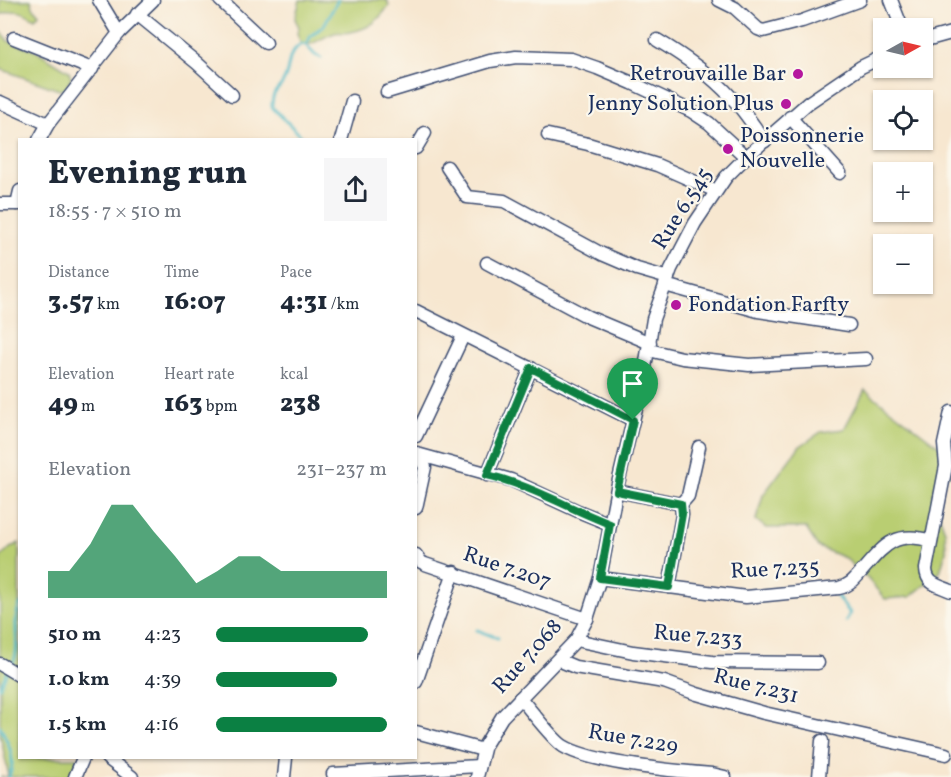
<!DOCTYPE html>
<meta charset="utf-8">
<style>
body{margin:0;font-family:Vollkorn,serif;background:#f6f6f7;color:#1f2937;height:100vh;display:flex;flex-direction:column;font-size:22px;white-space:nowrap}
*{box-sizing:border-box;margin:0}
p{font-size:20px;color:#747a83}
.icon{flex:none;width:33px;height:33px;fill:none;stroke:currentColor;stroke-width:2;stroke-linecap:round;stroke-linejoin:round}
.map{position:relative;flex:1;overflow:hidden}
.drawer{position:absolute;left:18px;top:138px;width:399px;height:621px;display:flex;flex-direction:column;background:#fff;border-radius:0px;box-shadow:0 2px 4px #0004}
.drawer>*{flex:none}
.needle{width:39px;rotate:82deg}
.fabs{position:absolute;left:873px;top:18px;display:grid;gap:12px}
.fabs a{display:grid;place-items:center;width:60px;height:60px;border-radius:0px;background:#fff;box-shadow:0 2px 4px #0004;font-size:30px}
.pin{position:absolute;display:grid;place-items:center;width:51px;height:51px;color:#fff;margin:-62px -26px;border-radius:50% 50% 50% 0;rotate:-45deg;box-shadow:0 0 6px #0007}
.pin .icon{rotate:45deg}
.round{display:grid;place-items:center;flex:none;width:63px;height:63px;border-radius:0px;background:#f6f6f7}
.head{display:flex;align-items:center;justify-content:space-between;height:102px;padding:0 30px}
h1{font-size:33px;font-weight:800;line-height:45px}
.figures{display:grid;grid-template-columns:repeat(3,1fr);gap:9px;height:102px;padding:6px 30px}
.figures div{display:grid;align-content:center}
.figures b{font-size:26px;font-weight:800}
.figures small{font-size:16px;font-weight:400}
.figures p{font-size:16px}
.chart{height:168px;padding:12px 30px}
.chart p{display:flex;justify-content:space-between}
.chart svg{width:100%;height:108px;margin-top:6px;fill:#0b8043;opacity:.7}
ul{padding:0 30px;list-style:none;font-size:20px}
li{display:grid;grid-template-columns:96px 72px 1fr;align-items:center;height:45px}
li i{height:15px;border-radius:8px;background:#0b8043}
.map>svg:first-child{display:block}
.green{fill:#b9ce72;stroke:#6a7e68;stroke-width:1.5}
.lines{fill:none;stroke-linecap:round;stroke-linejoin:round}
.stream{stroke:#4ab7c5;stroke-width:3}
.minor-casing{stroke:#3c4b6f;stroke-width:15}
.minor{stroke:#fff;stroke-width:12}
.route-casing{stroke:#fff;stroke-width:12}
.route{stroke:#0b8043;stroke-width:8}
.poi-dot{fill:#b5179e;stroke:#fbf7ec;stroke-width:2}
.labels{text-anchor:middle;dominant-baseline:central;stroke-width:4.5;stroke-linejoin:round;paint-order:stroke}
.poi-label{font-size:22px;fill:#1b2f5e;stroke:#fbf7ec;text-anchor:end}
.street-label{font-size:22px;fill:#1b2f5e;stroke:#fbf7ec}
</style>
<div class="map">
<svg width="951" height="777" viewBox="0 0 951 777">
<rect width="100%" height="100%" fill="#fbf7ec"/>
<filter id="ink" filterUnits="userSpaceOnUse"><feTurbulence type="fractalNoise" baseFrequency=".0167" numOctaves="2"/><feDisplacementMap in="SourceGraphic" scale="12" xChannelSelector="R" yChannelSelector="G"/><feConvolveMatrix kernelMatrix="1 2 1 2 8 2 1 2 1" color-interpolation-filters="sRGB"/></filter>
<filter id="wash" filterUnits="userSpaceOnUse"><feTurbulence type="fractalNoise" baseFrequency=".008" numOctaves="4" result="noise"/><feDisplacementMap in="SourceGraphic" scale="24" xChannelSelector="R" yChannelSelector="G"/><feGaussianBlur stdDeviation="1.35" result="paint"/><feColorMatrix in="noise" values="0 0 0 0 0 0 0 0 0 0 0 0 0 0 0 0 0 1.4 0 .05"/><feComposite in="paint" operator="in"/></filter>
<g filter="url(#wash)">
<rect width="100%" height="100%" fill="#f7e7d0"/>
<g class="green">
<path d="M0,0h31l2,7 6,7 -4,5c-15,-9 -18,-10 -35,-4z"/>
<path d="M300,0h87l2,6c-12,15 -18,22 -38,26 -7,2 -12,-1 -19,2 -14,5 -16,11 -31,11l-4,-12 2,-6 -4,-8z"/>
<path d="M0,30l8,11 27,9 34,21 2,8 -6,10 -6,1 -59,-21z"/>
<path d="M865,390l86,65v19l-12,4 -7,17 13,36 1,20 -6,21 -30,25 -25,2 -18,-21 -22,-20 -27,-11 -12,-19h-40l-10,-8 7,-25 36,-48 22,-15 23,-3z"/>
<path d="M19,543l1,215h58l-8,19h-70h7l1,-5 -8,-38v-176l10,-10z"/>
</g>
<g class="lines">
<g class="stream">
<path d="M306,45l9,10 6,3"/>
<path d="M305,140l-33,-33c0,-20 8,-15 13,-29 6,-15 1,-23 16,-34l5,1 5,-9 13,-11 14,-25"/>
<path d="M836,595l14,18 -4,8"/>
<path d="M477,630l21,8"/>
<path d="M11,667c12,-19 -1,-43 9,-63"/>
<path d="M0,687l7,-15"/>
<path d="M0,726c8,17 17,32 9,51"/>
</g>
</g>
</g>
<g filter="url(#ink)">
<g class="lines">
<g class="minor-casing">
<g id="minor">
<path d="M99,0l20,33"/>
<path d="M220,0l46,43"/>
<path d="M719,0l16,8 23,21 5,2 39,-10 58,-21"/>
<path d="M891,0l11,28"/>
<path d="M137,14l60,49 35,32"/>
<path d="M14,38l78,31"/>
<path d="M657,40c27,16 53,34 74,57 13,13 23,30 34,44"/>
<path d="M922,41l29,-8"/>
<path d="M387,92l103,-31 26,-4 55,2 26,9 35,15 59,28 18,12 37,34"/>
<path d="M0,102l48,22"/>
<path d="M790,117l50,56"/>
<path d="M548,135l40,9 69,21 59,26"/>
<path d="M39,140l9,-16 71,-91 34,-33"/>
<path d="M341,140l11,-39"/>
<path d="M416,148l9,-15"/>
<path d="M447,167l20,30 37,4 98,53 35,15 31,9"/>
<path d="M0,204h20"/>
<path d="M17,204l3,-13"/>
<path d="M487,263l101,54 62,26"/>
<path d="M665,285l93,26 91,14"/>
<path d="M416,311l217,109"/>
<path d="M649,350l33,8 67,7 117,-6"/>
<path d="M951,412l-7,32 2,22 -20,103c1,16 12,16 25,22"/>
<path d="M416,436l47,-100"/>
<path d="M417,454l94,26 67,31 32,13"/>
<path d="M487,475l44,-107"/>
<path d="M617,491l64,13"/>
<path d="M416,508l9,-41 -8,-14"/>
<path d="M416,555l5,7 4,2 162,55"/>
<path d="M600,578l146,19 93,-9c10,-2 15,-8 22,-16 23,-26 33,-42 70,-31"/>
<path d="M669,587l13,-72 -1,-11 7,-8 11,-49"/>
<path d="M576,640l57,12 79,10 106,1"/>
<path d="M561,656l2,6 12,5 89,15 33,12 67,19 182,41"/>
<path d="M0,664l20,12"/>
<path d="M416,682l38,-110"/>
<path d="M520,698c11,12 31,40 43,48 30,18 112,25 149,28l13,3"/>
<path d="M416,732l67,18"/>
<path d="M107,758l25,19"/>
<path d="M333,774l146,-8"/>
<path d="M75,777l8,-19"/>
<path d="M284,777l2,-19"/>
<path d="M477,777l8,-32 17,-28 74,-77 11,-21 13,-41 17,-90 16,-68 9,-34 11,-67 18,-50 24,-46 31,-46 20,-20 62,-54 53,-36 23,-11"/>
<path d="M819,777l3,-36"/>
</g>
</g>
<use href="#minor" class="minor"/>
</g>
</g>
<g class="lines" filter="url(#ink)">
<g class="route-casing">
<path id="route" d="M531,368l102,52 -16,71 64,13 1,10 -13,73 -69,-9 10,-54c-42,-16 -80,-39 -123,-49z"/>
</g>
<use href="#route" class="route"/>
</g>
<g class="poi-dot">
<circle cx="798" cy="74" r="6"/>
<circle cx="786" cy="104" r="6"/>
<circle cx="728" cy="149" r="6"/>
<circle cx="676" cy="305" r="6"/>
</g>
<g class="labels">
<g class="poi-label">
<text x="786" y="74">Retrouvaille Bar</text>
<text x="774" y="104">Jenny Solution Plus</text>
<text x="740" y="136" text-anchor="start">Poissonnerie<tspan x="740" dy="25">Nouvelle</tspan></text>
<text x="688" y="305" text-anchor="start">Fondation Farfty</text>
</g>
<g class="street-label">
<text transform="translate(683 209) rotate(-58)">Rue 6.545</text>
<text transform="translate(507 569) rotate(19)">Rue 7.207</text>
<text transform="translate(775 570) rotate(-3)">Rue 7.235</text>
<text transform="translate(698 637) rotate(5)">Rue 7.233</text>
<text transform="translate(528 657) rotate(-48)">Rue 7.068</text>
<text transform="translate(756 687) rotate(14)">Rue 7.231</text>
<text transform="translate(633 740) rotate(10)">Rue 7.229</text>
</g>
</g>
</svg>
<div class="fabs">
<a><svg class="needle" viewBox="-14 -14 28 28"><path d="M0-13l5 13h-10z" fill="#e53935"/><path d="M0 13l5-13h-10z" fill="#747a83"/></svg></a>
<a><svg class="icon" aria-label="locate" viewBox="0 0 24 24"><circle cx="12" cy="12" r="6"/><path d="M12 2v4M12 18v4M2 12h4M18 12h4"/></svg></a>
<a>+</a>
<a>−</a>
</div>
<div class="pin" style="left:633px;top:420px;background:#1e9e55"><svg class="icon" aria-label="arrive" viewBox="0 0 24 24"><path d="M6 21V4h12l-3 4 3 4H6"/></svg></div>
<section class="drawer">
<div class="head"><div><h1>Evening run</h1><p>18:55 · 7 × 510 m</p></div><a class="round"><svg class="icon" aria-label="share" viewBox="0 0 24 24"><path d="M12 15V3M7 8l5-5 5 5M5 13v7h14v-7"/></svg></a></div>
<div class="figures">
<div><p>Distance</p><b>3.57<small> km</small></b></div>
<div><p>Time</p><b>16:07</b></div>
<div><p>Pace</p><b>4:31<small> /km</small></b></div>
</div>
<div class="figures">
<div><p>Elevation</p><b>49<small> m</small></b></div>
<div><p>Heart rate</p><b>163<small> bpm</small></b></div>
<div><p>kcal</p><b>238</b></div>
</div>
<div class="chart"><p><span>Elevation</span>231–237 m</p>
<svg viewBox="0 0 160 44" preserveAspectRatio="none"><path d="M0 44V33L10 33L20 22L30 6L40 6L50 17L60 27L70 38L80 33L90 27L100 27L110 33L120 33L130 33L140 33L150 33L160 33V44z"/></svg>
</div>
<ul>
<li><b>510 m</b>4:23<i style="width:89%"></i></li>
<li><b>1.0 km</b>4:39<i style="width:71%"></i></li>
<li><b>1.5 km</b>4:16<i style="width:100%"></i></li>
</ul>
</section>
</div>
